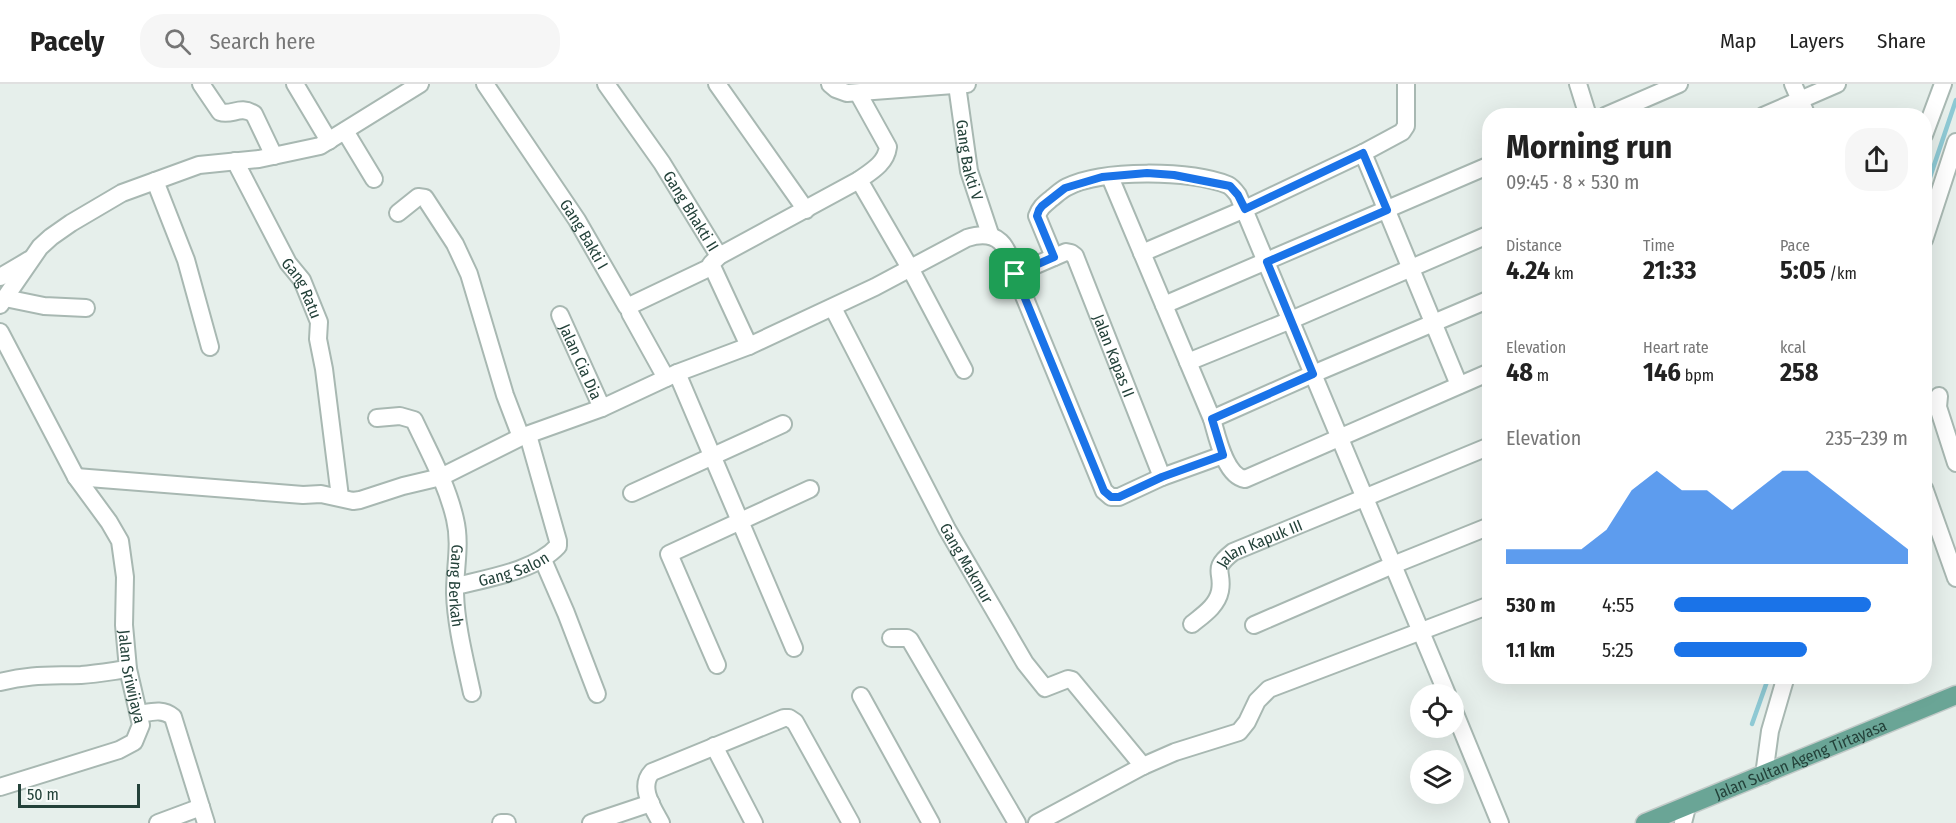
<!DOCTYPE html>
<meta charset="utf-8">
<style>
body{margin:0;font-family:"Fira Sans Condensed",sans-serif;background:#f6f6f6;color:#222;height:100vh;display:flex;flex-direction:column;font-size:22px;white-space:nowrap}
*{box-sizing:border-box;margin:0}
p{font-size:20px;color:#767676}
.icon{flex:none;width:33px;height:33px;fill:none;stroke:currentColor;stroke-width:2;stroke-linecap:round;stroke-linejoin:round}
.map{position:relative;flex:1;overflow:hidden}
.panel{position:absolute;left:1482px;top:24px;width:450px;height:576px;display:flex;flex-direction:column;background:#fff;border-radius:24px;box-shadow:0 6px 24px #0002}
.panel>*{flex:none}
.tools{position:absolute;left:1410px;top:600px;display:grid;gap:12px}
.tools a{display:grid;place-items:center;width:54px;height:54px;border-radius:50%;background:#fff;box-shadow:0 6px 24px #0002;font-size:30px}
.scale{position:absolute;left:18px;bottom:15px;width:122px;box-sizing:border-box;padding-left:6px;border:3px solid #24423a;border-top:0;font-size:16px;line-height:21px;white-space:nowrap;color:#24423a;-webkit-text-stroke:4px #f7fbf9;paint-order:stroke}
.pin{position:absolute;display:grid;place-items:center;width:51px;height:51px;color:#fff;margin:-26px;border-radius:12px;box-shadow:0 3px 9px #0006}
.round{display:grid;place-items:center;flex:none;width:63px;height:63px;border-radius:24px;background:#f6f6f6}
.headline{display:flex;align-items:center;justify-content:space-between;height:102px;padding:0 24px}
h1{font-size:33px;font-weight:700;line-height:45px}
.metrics{display:grid;grid-template-columns:repeat(3,1fr);gap:9px;height:102px;padding:6px 24px}
.metrics div{display:grid;align-content:center}
.metrics b{font-size:26px;font-weight:700}
.metrics small{font-size:16px;font-weight:400}
.metrics p{font-size:16px}
.chart{height:168px;padding:12px 24px}
.chart p{display:flex;justify-content:space-between}
.chart svg{width:100%;height:108px;margin-top:6px;fill:#1a73e8;opacity:.7}
ul{padding:0 24px;list-style:none;font-size:20px}
li{display:grid;grid-template-columns:96px 72px 1fr;align-items:center;height:45px}
li i{height:15px;border-radius:8px;background:#1a73e8}
header{display:flex;align-items:center;gap:36px;box-sizing:border-box;height:84px;padding:0 30px;background:#fff;border-bottom:2px solid #e0e0e0}
header strong{font-size:28px}
nav{display:flex;gap:33px;margin-inline-start:auto;font-size:21px}
.search{width:420px;height:54px;background:#f6f6f6;display:flex;align-items:center;gap:15px;box-sizing:border-box;padding:0 21px;border-radius:24px;color:#767676;font-size:22px}
.map>svg:first-child{display:block}
.lines{fill:none;stroke-linecap:round;stroke-linejoin:round}
.stream{stroke:#8ec9d4;stroke-width:4.5}
.minor-casing{stroke:#a8b8b2;stroke-width:20}
.primary-casing{stroke:#c2cac8;stroke-width:21}
.minor{stroke:#fff;stroke-width:16}
.primary{stroke:#6aa596;stroke-width:18}
.route-casing{stroke:#fff;stroke-width:12}
.route{stroke:#1a73e8;stroke-width:8}
.labels{text-anchor:middle;dominant-baseline:central;stroke-width:6;stroke-linejoin:round;paint-order:stroke}
.street-label{font-size:16px;fill:#24423a;stroke:#f7fbf9}
</style>
<header>
<strong>Pacely</strong>
<div class="search"><svg class="icon" aria-label="search" viewBox="0 0 24 24"><circle cx="10" cy="10" r="6"/><path d="M15 15l6 6"/></svg>Search here</div>
<nav><a>Map</a><a>Layers</a><a>Share</a></nav>
</header>
<div class="map">
<svg width="1956" height="739" viewBox="0 0 1956 739">
<rect width="100%" height="100%" fill="#e6efeb"/>
<g class="lines">
<g class="stream">
<path d="M1924,111l32,-95"/>
<path d="M1752,640l17,-48"/>
</g>
<g class="minor-casing">
<g id="minor">
<path d="M201,0l19,28c12,4 20,-7 34,2l20,42"/>
<path d="M295,0l34,57"/>
<path id="s1" d="M485,0l92,136 50,87 84,-40"/>
<path id="s2" d="M606,0l56,79 57,93"/>
<path d="M717,0l89,126"/>
<path d="M830,0l6,5 11,4 120,-9"/>
<path d="M1578,0l10,32"/>
<path d="M1793,0l14,32"/>
<path id="s3" d="M957,1l12,86 21,63"/>
<path d="M858,9l30,54c-2,16 -16,24 -29,33l51,88 54,102"/>
<path d="M1605,32l74,-32"/>
<path d="M1763,32l74,-32"/>
<path d="M345,47l29,48"/>
<path d="M1924,51l19,-51"/>
<path d="M1363,69l96,232"/>
<path id="s4" d="M235,77l53,102 14,17 17,42 -1,17 6,30 16,128"/>
<path d="M1110,93l102,242c5,17 13,57 33,60l245,-107"/>
<path d="M155,97l31,79 24,87"/>
<path d="M398,129l20,-16 7,1 30,46 14,30 36,121 16,42"/>
<path d="M1924,156l32,-98"/>
<path d="M1142,169l103,-44 118,-56 39,-21 4,-6v-42"/>
<path d="M1054,173l-17,-41c3,-9 8,-12 15,-18 4,-3 9,-8 15,-11 36,-18 123,-17 161,-2 4,2 7,6 10,10l209,499"/>
<path d="M1015,190l89,217 7,6h8l43,-20 61,-22"/>
<path d="M0,193l29,-17"/>
<path d="M5,214l39,8 42,2"/>
<path d="M0,221l40,-58 11,-10 20,-14 51,-30 77,-28 60,-6 61,-13 100,-62"/>
<path d="M1164,221l326,-140"/>
<path id="s5" d="M833,224l114,221 78,134 20,25 23,-9 4,1 71,86"/>
<path d="M630,229l36,65"/>
<path id="s6" d="M560,231l42,93"/>
<path id="s7" d="M0,248l76,145 33,45 11,19 5,36 -1,48 4,44 13,56 -7,17 -15,8 -119,37"/>
<path d="M749,262l-38,-82 8,-8 140,-76"/>
<path d="M1188,278l103,-42 199,-86"/>
<path d="M677,289l117,275"/>
<path d="M1939,312l-1,11 18,56"/>
<path id="s8" d="M377,334l23,-2 14,4c15,32 33,64 41,99 6,25 0,48 0,74 1,33 10,67 17,100"/>
<path d="M1212,335l101,-45 177,-75"/>
<path id="s9" d="M76,393l227,18 18,-1 32,7 7,-1 43,-14 38,-9 80,-40 81,-29 75,-35 72,-27 126,-59 92,-49c32,-10 41,8 48,36l51,-22 5,1 4,3 87,221"/>
<path d="M1924,404l32,90"/>
<path d="M632,409l151,-69"/>
<path d="M543,476l23,53 31,81"/>
<path id="s10" d="M456,502c32,-8 79,-15 102,-40v-5l-30,-106"/>
<path id="s11" d="M1192,540c11,-9 25,-18 28,-33 4,-20 -10,-21 13,-39l257,-106"/>
<path d="M1254,541l139,-60 97,-39"/>
<path d="M891,554h16l3,2 107,183"/>
<path d="M717,581l-48,-111 141,-65"/>
<path d="M0,598c31,-8 50,-6 81,-7 16,-1 32,-4 47,-6"/>
<path d="M861,612l70,127"/>
<path d="M1454,627l46,112"/>
<path d="M139,630c12,-2 24,-6 34,3l33,106"/>
<path d="M714,662l40,77"/>
<path d="M1764,691l6,-44 16,-55"/>
<path d="M158,739l43,-16"/>
<path d="M501,739h6"/>
<path d="M591,739l60,-20"/>
<path d="M661,739c-8,-15 -23,-36 -9,-51l132,-54h5l6,4 56,101"/>
<path d="M1037,739l106,-57 32,-14 64,-20 8,-10 10,-21 12,-12 221,-84"/>
<path d="M1683,739l4,-16"/>
</g>
</g>
<g class="primary-casing">
<g id="primary">
<path id="s12" d="M1645,739l311,-128"/>
</g>
</g>
<use href="#minor" class="minor"/>
<use href="#primary" class="primary"/>
</g>
<g class="lines">
<g class="route-casing">
<path id="route" d="M1363,69l24,57 -120,52 46,112 -101,45 11,36 -61,22 -43,20h-8l-7,-6 -89,-217 39,-17 -17,-41 2,-6 3,-4 23,-18 37,-11 45,-4 27,2 56,11 8,9 7,14z"/>
</g>
<use href="#route" class="route"/>
</g>
<g class="labels">
<g class="street-label">
<text stroke="none"><textPath href="#s3" startOffset="76">Gang Bakti V</textPath></text>
<text stroke="none"><textPath href="#s2" startOffset="153">Gang Bhakti II</textPath></text>
<text stroke="none"><textPath href="#s1" startOffset="180">Gang Bakti I</textPath></text>
<text stroke="none"><textPath href="#s4" startOffset="144">Gang Ratu</textPath></text>
<text stroke="none"><textPath href="#s9" startOffset="1192">Jalan Kapas II</textPath></text>
<text stroke="none"><textPath href="#s6" startOffset="51">Jalan Cia Dia</textPath></text>
<text stroke="none"><textPath href="#s11" startOffset="116">Jalan Kapuk III</textPath></text>
<text stroke="none"><textPath href="#s5" startOffset="288">Gang Makmur</textPath></text>
<text stroke="none"><textPath href="#s10" startOffset="60">Gang Salon</textPath></text>
<text stroke="none"><textPath href="#s8" startOffset="212">Gang Berkah</textPath></text>
<text stroke="none"><textPath href="#s7" startOffset="378">Jalan Sriwijaya</textPath></text>
<text stroke="none"><textPath href="#s12" startOffset="168">Jalan Sultan Ageng Tirtayasa</textPath></text>
</g>
</g>
</svg>
<div class="tools">
<a><svg class="icon" aria-label="locate" viewBox="0 0 24 24"><circle cx="12" cy="12" r="6"/><path d="M12 2v4M12 18v4M2 12h4M18 12h4"/></svg></a>
<a><svg class="icon" aria-label="layers" viewBox="0 0 24 24"><path d="M12 4l9 5-9 5-9-5zM3 14l9 5 9-5"/></svg></a>
</div>
<div class="scale">50 m</div>
<div class="pin" style="left:1015px;top:190px;background:#1e9e55"><svg class="icon" aria-label="arrive" viewBox="0 0 24 24"><path d="M6 21V4h12l-3 4 3 4H6"/></svg></div>
<section class="panel">
<div class="headline"><div><h1>Morning run</h1><p>09:45 · 8 × 530 m</p></div><a class="round"><svg class="icon" aria-label="share" viewBox="0 0 24 24"><path d="M12 15V3M7 8l5-5 5 5M5 13v7h14v-7"/></svg></a></div>
<div class="metrics">
<div><p>Distance</p><b>4.24<small> km</small></b></div>
<div><p>Time</p><b>21:33</b></div>
<div><p>Pace</p><b>5:05<small> /km</small></b></div>
</div>
<div class="metrics">
<div><p>Elevation</p><b>48<small> m</small></b></div>
<div><p>Heart rate</p><b>146<small> bpm</small></b></div>
<div><p>kcal</p><b>258</b></div>
</div>
<div class="chart"><p><span>Elevation</span>235–239 m</p>
<svg viewBox="0 0 160 44" preserveAspectRatio="none"><path d="M0 44V38L10 38L20 38L30 38L40 30L50 14L60 6L70 14L80 14L90 22L100 14L110 6L120 6L130 14L140 22L150 30L160 38V44z"/></svg>
</div>
<ul>
<li><b>530 m</b>4:55<i style="width:84%"></i></li>
<li><b>1.1 km</b>5:25<i style="width:57%"></i></li>
</ul>
</section>
</div>
